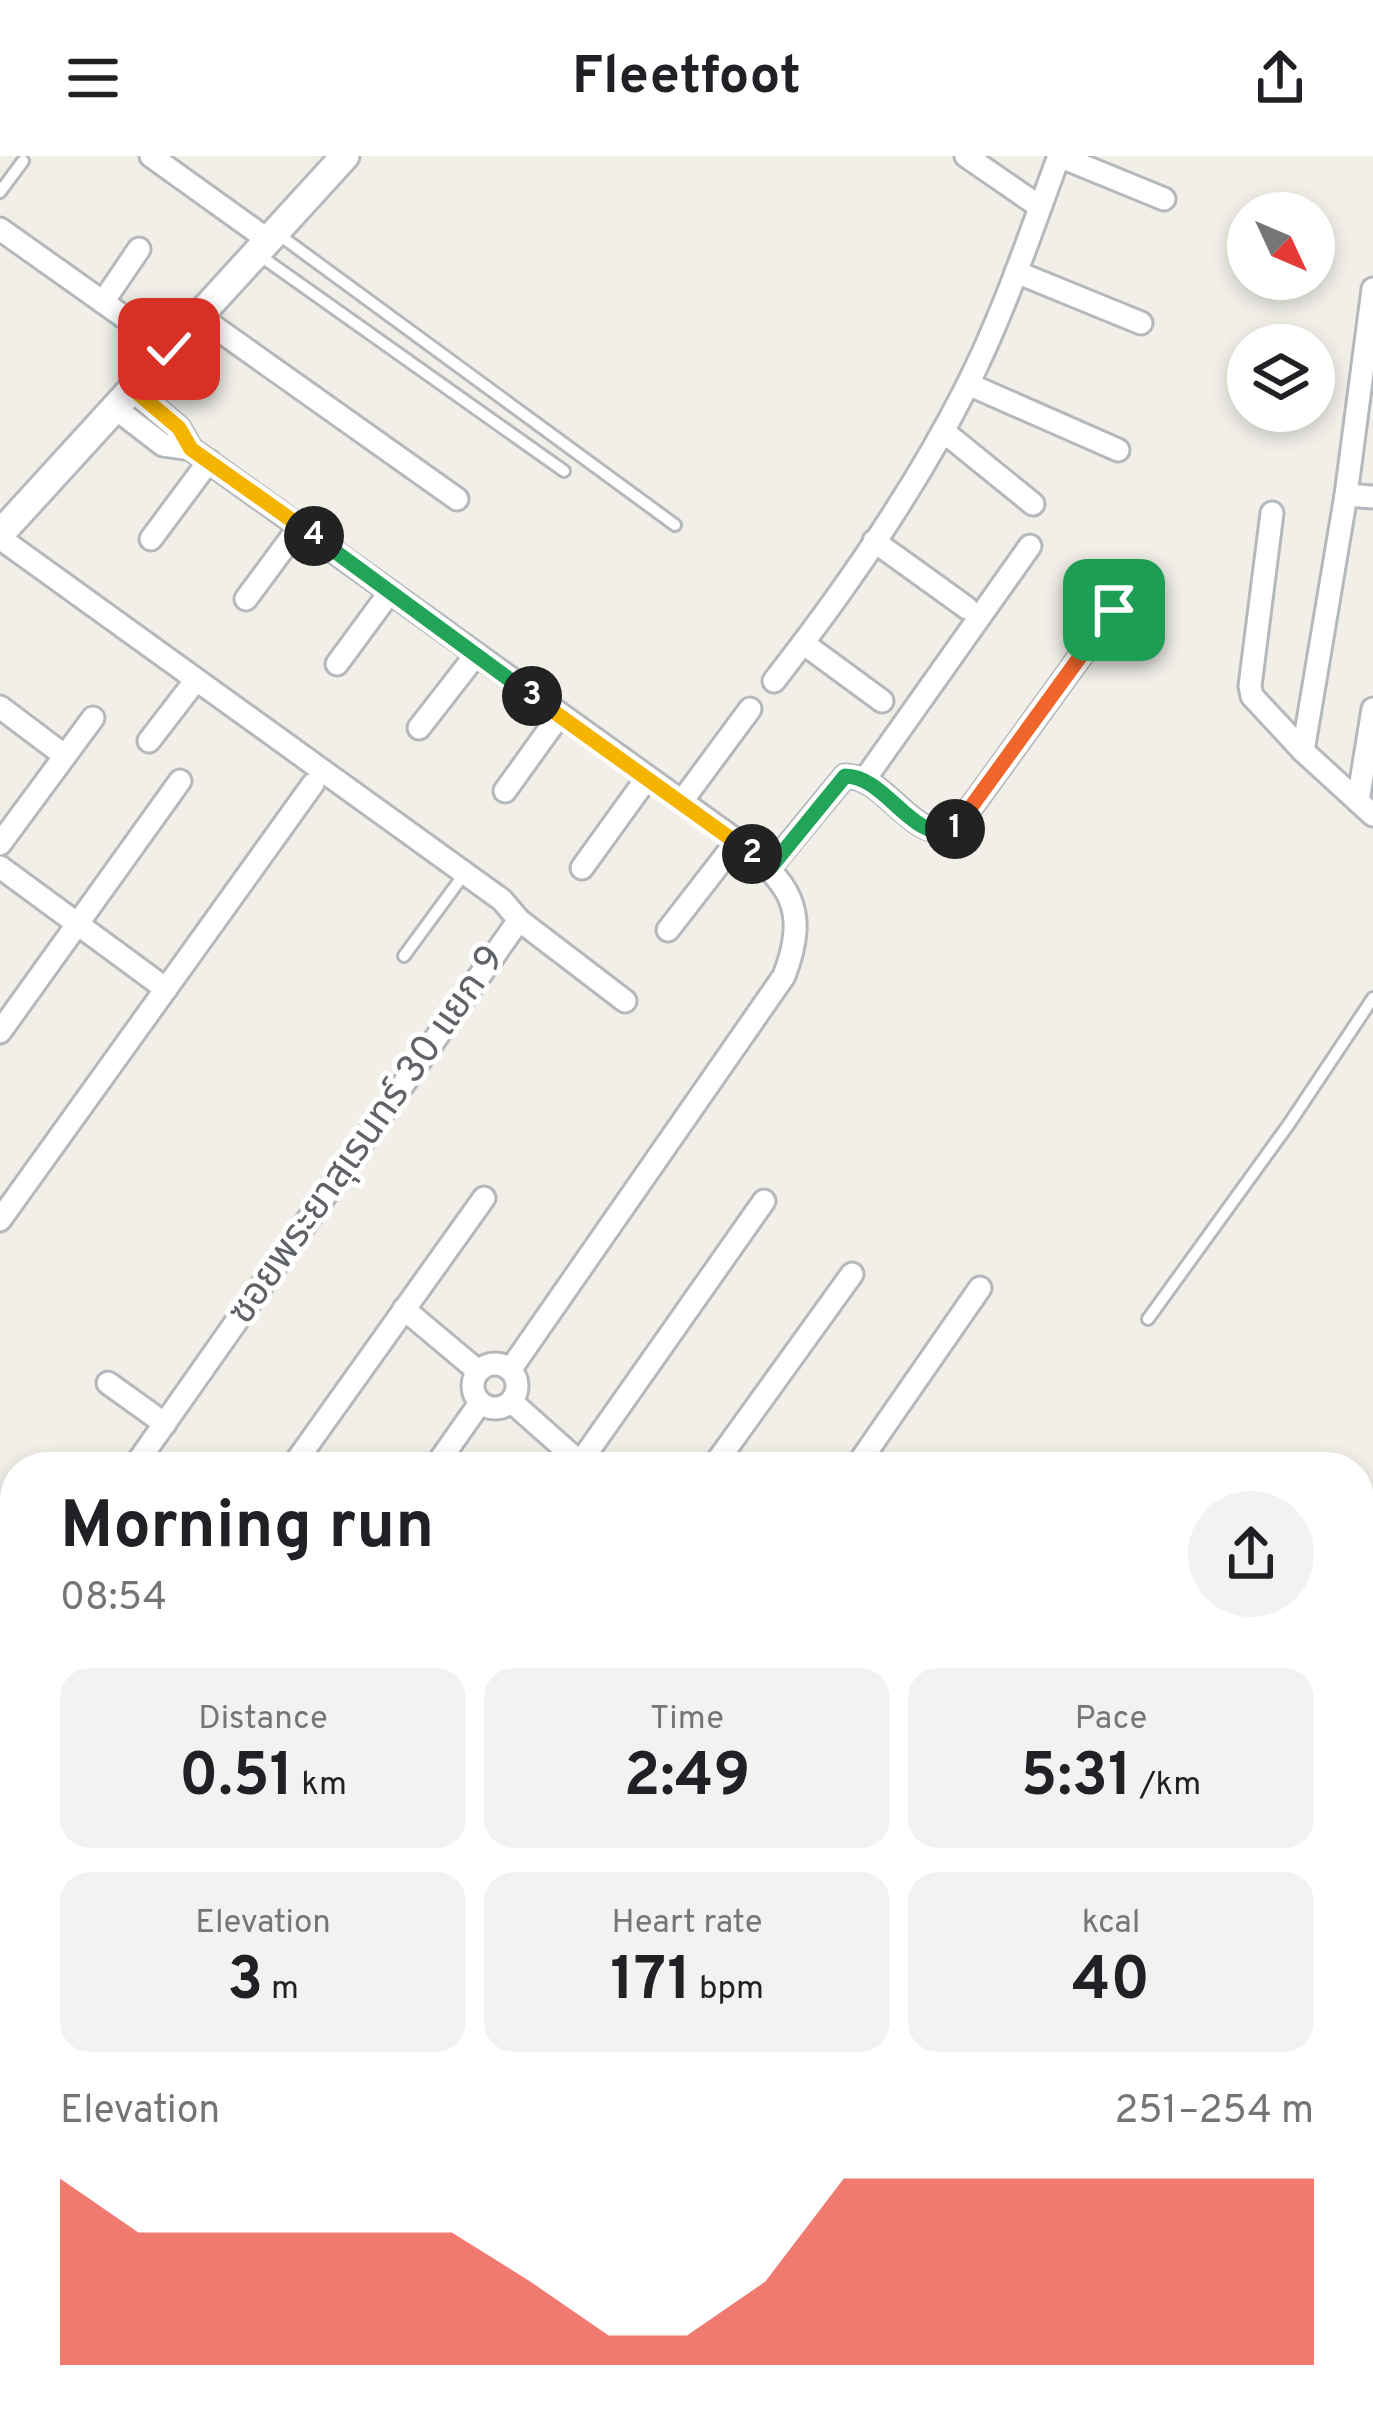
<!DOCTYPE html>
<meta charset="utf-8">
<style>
body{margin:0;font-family:Overpass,"Noto Sans Thai",sans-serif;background:#f2f2f2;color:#202124;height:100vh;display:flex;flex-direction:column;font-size:45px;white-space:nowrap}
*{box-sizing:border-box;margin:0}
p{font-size:39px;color:#757577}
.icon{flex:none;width:66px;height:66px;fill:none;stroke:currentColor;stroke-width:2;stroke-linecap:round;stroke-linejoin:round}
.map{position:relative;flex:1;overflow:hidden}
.drawer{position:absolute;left:0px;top:1296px;width:1374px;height:975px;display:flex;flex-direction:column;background:#fff;border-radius:48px 48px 0 0;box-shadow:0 6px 18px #0003}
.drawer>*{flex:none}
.needle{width:78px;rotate:134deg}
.controls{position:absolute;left:1227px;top:36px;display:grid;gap:24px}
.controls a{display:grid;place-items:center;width:108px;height:108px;border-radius:50%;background:#fff;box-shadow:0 6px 18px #0003;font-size:60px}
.pin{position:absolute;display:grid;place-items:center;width:102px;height:102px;color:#fff;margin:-51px;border-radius:24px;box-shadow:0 6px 18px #0006}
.km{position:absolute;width:60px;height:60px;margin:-30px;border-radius:50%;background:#222;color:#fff;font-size:33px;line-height:60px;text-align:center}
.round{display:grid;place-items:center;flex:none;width:126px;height:126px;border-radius:63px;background:#f2f2f2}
.overview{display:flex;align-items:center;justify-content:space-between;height:204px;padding:0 60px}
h1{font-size:66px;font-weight:700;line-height:90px}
.metrics{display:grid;grid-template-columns:repeat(3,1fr);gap:18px;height:204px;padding:12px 60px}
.metrics div{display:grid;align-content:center;border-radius:30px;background:#f2f2f2;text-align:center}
.metrics b{font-size:60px;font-weight:700}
.metrics small{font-size:33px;font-weight:400}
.metrics p{font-size:33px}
.chart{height:336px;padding:24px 60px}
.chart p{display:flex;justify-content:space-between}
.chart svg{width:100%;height:216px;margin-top:12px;fill:#ea4335;opacity:.7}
header{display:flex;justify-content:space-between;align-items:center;height:156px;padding:0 60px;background:#fff;font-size:54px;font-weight:700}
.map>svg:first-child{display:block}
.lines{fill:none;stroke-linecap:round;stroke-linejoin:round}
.canal{stroke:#aadaff;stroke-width:18}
.lane-casing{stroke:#b5b8bc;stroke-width:16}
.street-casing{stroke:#b5b8bc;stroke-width:27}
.secondary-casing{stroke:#b6babf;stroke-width:33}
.lane{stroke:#fff;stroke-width:10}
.street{stroke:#fff;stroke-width:21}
.secondary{stroke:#fff;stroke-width:27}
.split-1-casing{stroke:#fff;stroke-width:24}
.split-2-casing{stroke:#fff;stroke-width:24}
.split-3-casing{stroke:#fff;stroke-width:24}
.split-4-casing{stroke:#fff;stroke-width:24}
.split-5-casing{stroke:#fff;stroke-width:24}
.split-1{stroke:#f0652b;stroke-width:15}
.split-2{stroke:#22a559;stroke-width:15}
.split-3{stroke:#f5b400;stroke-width:15}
.split-4{stroke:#22a559;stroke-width:15}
.split-5{stroke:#f5b400;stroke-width:15}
.labels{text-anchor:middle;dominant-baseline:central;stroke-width:10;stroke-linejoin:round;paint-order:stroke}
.street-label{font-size:39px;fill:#5f6368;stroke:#fff}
</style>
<header><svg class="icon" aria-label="menu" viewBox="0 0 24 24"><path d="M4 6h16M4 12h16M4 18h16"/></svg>Fleetfoot<svg class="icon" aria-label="share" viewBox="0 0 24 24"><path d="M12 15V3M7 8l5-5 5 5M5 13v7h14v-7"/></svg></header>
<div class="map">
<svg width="1373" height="2270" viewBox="0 0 1373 2270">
<rect width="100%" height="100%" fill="#f1efe8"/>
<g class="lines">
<g class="canal">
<path d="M0,2161l15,29"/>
<path d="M49,2256l7,14"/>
</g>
<g class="lane-casing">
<g id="lane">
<path d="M0,36l23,-31"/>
<path d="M278,78l397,291"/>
<path d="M259,99l305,216"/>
<path d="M404,800l61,-83"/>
<path d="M1148,1163l141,-195 84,-126"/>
</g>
</g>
<g class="street-casing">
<g id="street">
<path d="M151,0l117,84"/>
<path d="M966,0l74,51"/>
<path d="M1059,0l105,43"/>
<path d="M0,73l169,120"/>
<path d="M1016,116l125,51"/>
<path d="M103,146l36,-53"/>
<path d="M199,160l258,183"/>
<path d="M968,228l150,66"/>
<path d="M133,233l46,39 12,21 546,392c52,42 73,67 47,135l-274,394"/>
<path d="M115,252l48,37 28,4"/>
<path d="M943,275l90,73"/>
<path d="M1346,339l27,2"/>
<path d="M1272,357l-22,173 2,10 51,55 70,64"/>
<path d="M0,382l502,362 17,20 106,81"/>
<path d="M151,383l58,-78"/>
<path d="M874,385l93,67"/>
<path d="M246,443l54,-73"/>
<path d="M803,487l79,58"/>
<path d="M337,508l53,-72"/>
<path d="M774,525c71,-91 140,-190 192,-293 38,-75 64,-154 93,-232"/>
<path d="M0,551l65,49"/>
<path d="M419,572l56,-72"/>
<path d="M149,585l47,-61"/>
<path d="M1303,595l43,-256 27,-206"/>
<path d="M865,623l165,-233"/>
<path d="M505,635l54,-75"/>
<path d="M682,645l68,-92"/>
<path d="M1358,645l15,-92"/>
<path d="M0,688l93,-126"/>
<path d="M0,711l166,122"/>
<path d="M770,711l75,-91c43,0 68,70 111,52l158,-218"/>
<path d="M582,712l65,-90"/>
<path d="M668,774l69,-89"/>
<path d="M0,876l180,-251"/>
<path d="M0,1064l313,-436"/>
<path d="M404,1153l74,62"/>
<circle cx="495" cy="1230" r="22"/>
<path d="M108,1227l57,41"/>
<path d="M512,1246l73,65"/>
<path d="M134,1311l385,-547"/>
<path d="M292,1311l192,-269"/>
<path d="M435,1311l45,-64"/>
<path d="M577,1311l187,-266"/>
<path d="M713,1311l139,-193"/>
<path d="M856,1311l124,-179"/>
<path d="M0,1497l15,-21"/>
<path d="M0,1703l15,-21"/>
<path d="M0,1995l15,-20"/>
<path d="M0,2112l15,29"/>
<path d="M1359,2212l14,10"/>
<path d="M81,2256l9,14"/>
<path d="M1295,2256l18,14"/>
<path d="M225,2270l13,-14"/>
<path d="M536,2270l5,-7"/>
</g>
</g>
<g class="secondary-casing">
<g id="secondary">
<path d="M0,378l345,-378"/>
<path d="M1359,2012l14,-18"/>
<path d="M1166,2270l10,-14"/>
</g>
</g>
<use href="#lane" class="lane"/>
<use href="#street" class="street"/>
<use href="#secondary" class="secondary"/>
</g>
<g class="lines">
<g class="split-1-casing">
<path id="split-1" d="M955,673l159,-219"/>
</g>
<g class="split-2-casing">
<path id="split-2" d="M752,698l18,14 75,-92c42,0 68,70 110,53"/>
</g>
<g class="split-3-casing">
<path id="split-3" d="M532,540l220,158"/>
</g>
<g class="split-4-casing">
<path id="split-4" d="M314,380l218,160"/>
</g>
<g class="split-5-casing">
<path id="split-5" d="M169,193l-36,40 46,39 12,21 123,87"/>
</g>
<use href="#split-1" class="split-1"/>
<use href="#split-2" class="split-2"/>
<use href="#split-3" class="split-3"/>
<use href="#split-4" class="split-4"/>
<use href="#split-5" class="split-5"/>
</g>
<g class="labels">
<g class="street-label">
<text transform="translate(368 980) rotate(-55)">ซอยพระยาสุเรนทร์ 30 แยก 9</text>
</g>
</g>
</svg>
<div class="controls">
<a><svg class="needle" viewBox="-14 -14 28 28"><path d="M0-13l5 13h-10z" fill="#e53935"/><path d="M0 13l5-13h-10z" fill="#757577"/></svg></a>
<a><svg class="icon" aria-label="layers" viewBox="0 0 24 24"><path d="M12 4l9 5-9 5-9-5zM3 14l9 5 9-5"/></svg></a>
</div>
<div class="pin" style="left:1114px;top:454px;background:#1e9e55"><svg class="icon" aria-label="arrive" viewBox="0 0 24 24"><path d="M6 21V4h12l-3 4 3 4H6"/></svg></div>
<div class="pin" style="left:169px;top:193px;background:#d93025"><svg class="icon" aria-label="check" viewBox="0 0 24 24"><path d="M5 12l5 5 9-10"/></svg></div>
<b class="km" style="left:955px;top:673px">1</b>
<b class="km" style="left:752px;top:698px">2</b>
<b class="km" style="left:532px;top:540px">3</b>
<b class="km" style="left:314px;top:380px">4</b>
<section class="drawer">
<div class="overview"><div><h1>Morning run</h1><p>08:54</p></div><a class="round"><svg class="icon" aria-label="share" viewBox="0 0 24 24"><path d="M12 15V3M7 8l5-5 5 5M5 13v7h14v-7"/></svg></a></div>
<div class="metrics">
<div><p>Distance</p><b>0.51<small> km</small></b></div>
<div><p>Time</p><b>2:49</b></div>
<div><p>Pace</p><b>5:31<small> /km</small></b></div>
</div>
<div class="metrics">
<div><p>Elevation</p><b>3<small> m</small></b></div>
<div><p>Heart rate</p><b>171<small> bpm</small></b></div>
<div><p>kcal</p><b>40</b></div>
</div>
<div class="chart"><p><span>Elevation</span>251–254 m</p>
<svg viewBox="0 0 160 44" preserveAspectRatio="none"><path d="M0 44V6L10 17L20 17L30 17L40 17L50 17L60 27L70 38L80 38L90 27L100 6L110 6L120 6L130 6L140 6L150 6L160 6V44z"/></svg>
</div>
</section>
</div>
